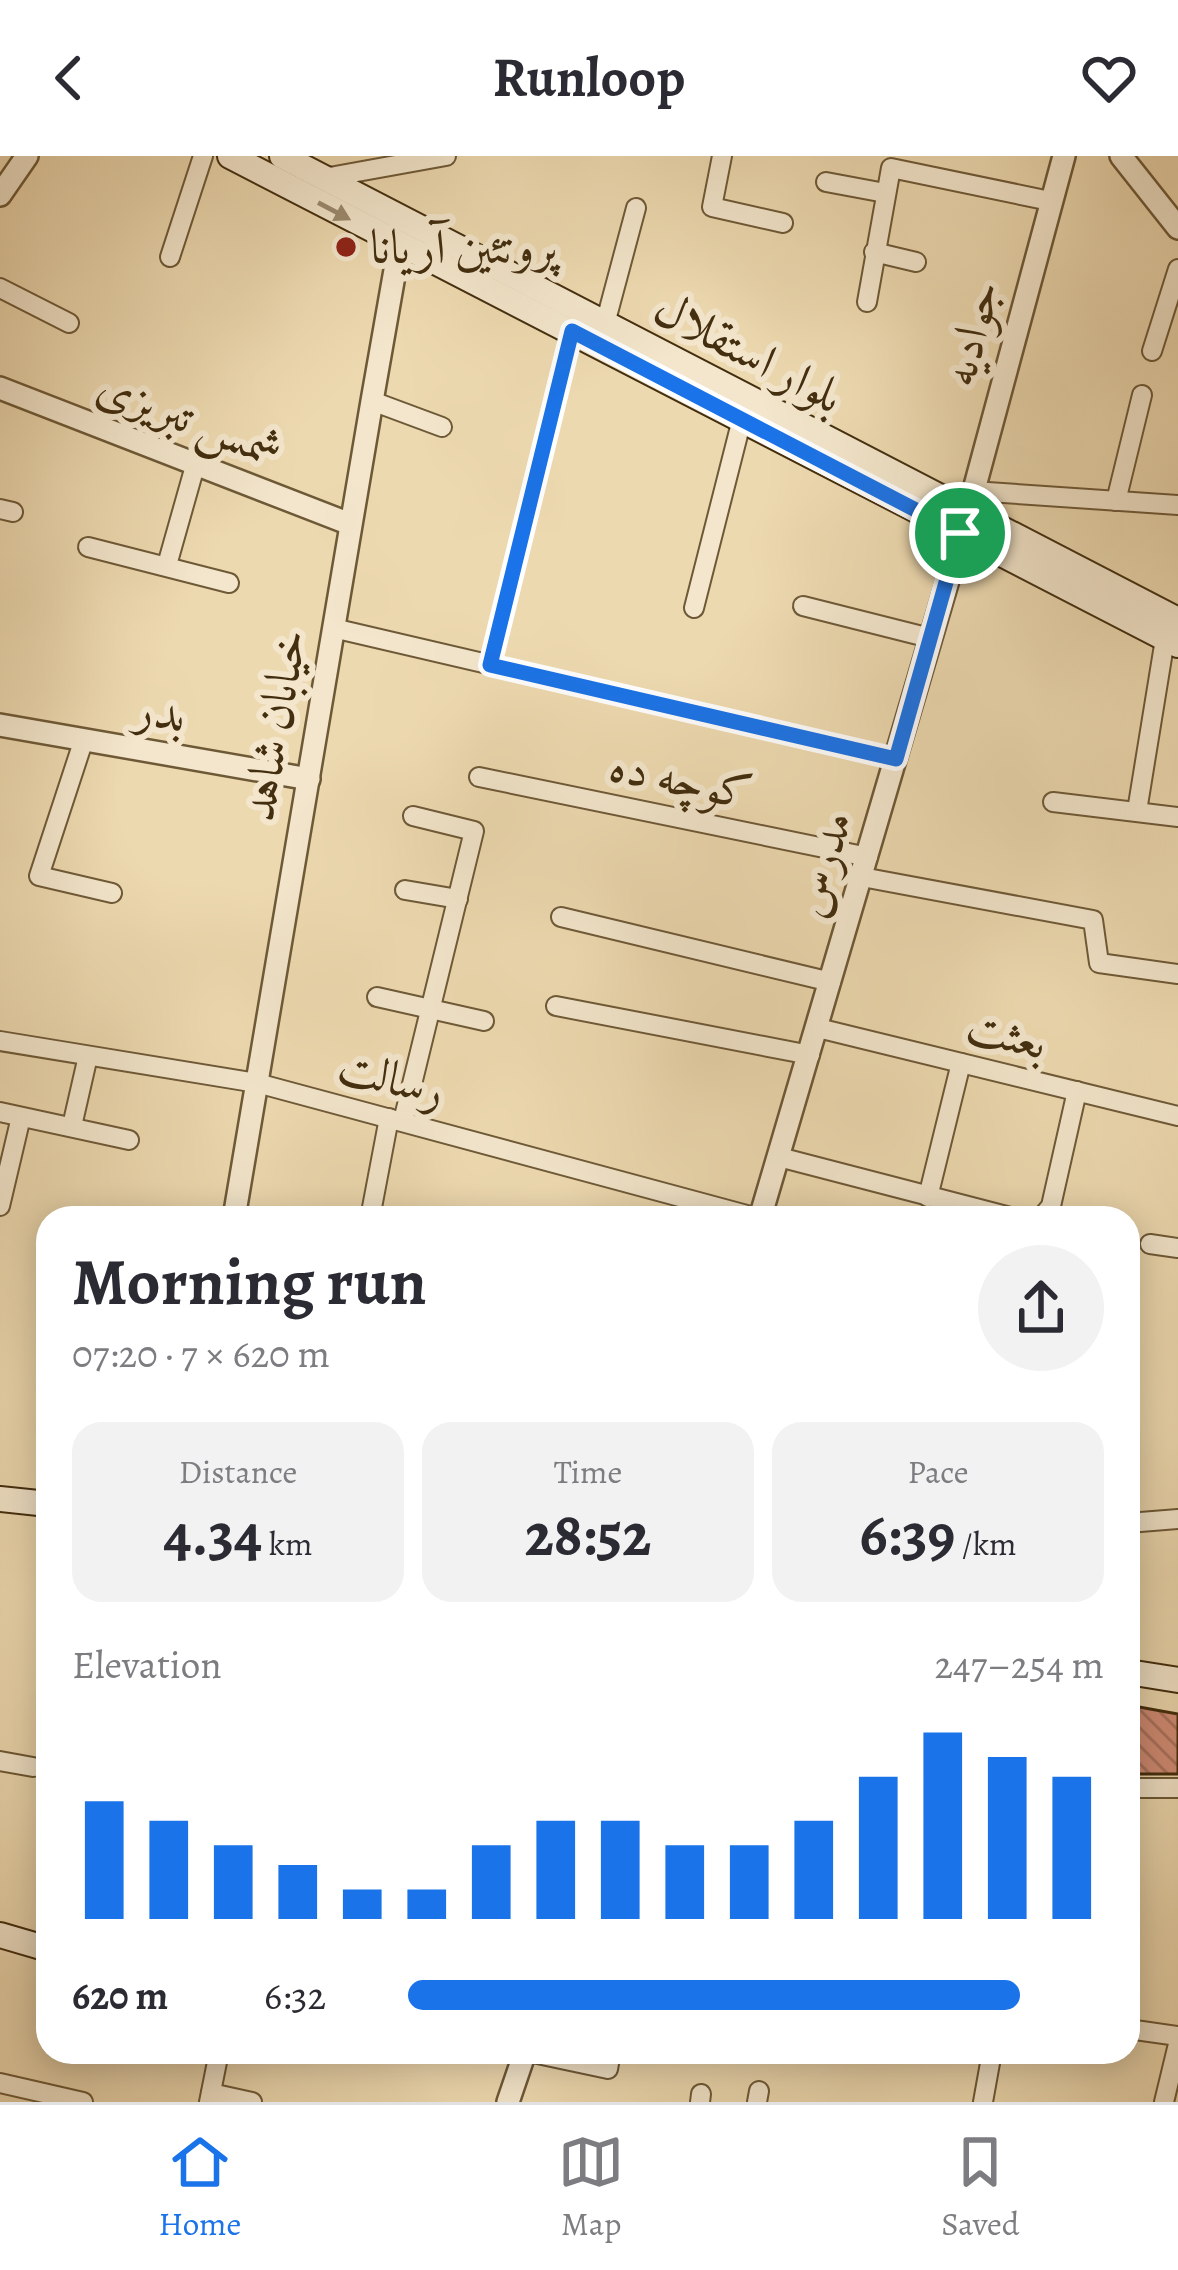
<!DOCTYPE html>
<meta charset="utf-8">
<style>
body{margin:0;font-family:Alegreya,Amiri,serif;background:#f2f2f3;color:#2b2b33;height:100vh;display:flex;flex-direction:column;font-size:45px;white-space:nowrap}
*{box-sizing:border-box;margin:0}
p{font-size:39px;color:#7c7c81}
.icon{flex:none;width:66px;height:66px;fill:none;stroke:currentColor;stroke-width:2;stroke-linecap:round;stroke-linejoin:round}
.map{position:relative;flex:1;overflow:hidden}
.details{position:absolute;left:36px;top:1050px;width:1104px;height:858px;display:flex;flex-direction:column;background:#fff;border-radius:36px;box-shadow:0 6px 30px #0003}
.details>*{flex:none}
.pin{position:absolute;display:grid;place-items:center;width:102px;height:102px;color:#fff;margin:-51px;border:6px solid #fff;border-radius:50%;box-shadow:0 3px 12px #0007}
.round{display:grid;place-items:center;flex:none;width:126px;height:126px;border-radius:63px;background:#f2f2f3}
.headline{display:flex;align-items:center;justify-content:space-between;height:204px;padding:0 36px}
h1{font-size:66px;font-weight:700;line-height:90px}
.figures{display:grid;grid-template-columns:repeat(3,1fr);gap:18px;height:204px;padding:12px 36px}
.figures div{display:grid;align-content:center;border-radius:30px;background:#f2f2f3;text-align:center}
.figures b{font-size:60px;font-weight:700}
.figures small{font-size:33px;font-weight:400}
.figures p{font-size:33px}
.chart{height:336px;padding:24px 36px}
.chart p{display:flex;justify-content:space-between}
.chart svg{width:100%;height:216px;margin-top:12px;stroke:#1a73e8;stroke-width:6}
ul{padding:0 36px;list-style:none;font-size:39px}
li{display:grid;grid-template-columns:192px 144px 1fr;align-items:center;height:90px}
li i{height:30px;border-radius:15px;background:#1a73e8}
header{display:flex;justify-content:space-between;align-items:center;height:156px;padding:0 36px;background:#fff;font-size:54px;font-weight:700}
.tabs{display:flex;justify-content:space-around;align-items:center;height:168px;border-top:3px solid #e1e1e2;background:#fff;font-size:33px;color:#7c7c81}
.tabs a{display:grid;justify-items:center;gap:6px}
.tabs .active{color:#1a73e8}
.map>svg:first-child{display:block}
.building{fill:url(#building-back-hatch);stroke:#432e0f;stroke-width:3}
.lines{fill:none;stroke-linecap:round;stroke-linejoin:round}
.minor-casing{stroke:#6e5937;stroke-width:22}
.tertiary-casing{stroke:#6e5937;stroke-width:26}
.secondary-casing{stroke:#432e0f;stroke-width:28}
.minor{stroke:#f3e6cc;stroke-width:18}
.tertiary{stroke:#f3e6cc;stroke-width:21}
.secondary{stroke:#f3e6cc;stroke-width:24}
.oneway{fill:#9b8a6e}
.route-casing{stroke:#fff;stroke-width:24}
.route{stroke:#1a73e8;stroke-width:15}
.poi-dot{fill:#8f2418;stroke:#f3e6cc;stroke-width:4.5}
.labels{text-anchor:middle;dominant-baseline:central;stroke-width:12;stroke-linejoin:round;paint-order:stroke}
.poi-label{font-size:48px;fill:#432e0f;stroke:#f3e6cc;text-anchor:start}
.street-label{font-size:48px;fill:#432e0f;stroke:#f3e6cc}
</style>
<header><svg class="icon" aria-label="back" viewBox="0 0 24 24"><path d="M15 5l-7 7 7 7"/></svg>Runloop<svg class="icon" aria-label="heart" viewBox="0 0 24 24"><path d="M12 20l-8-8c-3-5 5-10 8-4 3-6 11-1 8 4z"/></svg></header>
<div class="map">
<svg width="1178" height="1946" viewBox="0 0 1178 1946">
<defs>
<pattern id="building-back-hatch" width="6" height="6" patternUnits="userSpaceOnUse" patternTransform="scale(3)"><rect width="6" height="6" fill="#d18d77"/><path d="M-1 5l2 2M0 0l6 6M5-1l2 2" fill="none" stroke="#ab7460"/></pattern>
</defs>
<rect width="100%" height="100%" fill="#edd9b0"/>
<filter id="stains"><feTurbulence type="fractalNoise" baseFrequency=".00167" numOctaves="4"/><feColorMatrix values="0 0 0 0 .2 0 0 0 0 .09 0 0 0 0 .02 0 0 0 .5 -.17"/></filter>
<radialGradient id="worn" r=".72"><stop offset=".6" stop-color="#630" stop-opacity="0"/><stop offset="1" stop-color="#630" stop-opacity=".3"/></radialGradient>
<path class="building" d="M1128,1549l50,9v60h-50z"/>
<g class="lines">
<g class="minor-casing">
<g id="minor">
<path d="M722,0l-10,51 71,16"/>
<path d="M324,22l122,-22"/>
<path d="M826,26l59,11"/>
<path d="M874,96l42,10"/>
<path d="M170,101l33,-101"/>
<path d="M0,132l69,35"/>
<path d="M867,146l24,-134 159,33"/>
<path d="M605,168l31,-116"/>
<path d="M1152,195l26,-82"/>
<path d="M372,245l70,26"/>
<path d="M973,335l205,14"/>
<path d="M1116,345l26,-106"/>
<path d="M0,353l13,3"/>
<path d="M88,391l141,36"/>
<path d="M167,409l28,-99"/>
<path d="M803,450l127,32"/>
<path d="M694,452l48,-189"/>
<path d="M333,472l563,131"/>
<path d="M490,509l82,-334"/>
<path d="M83,586l-44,134 73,17"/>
<path d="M479,621l389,80"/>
<path d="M1053,646l125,15"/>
<path d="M1137,655l28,-172"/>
<path d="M862,721l231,43 6,43 79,11"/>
<path d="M405,734l53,9"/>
<path d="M561,761l270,65"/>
<path d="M377,841l107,24"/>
<path d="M556,850l254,49"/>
<path d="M818,872l360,88"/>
<path d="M0,885l257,42 501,135"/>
<path d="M0,956l129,28"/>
<path d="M403,965l71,-290 -61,-15"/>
<path d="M72,970l16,-70"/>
<path d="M779,1001l235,61"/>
<path d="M928,1041l33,-134"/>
<path d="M0,1050l21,-89"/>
<path d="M370,1062l19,-100"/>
<path d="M1041,1062l10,-12 26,-115"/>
<path d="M1150,1088l28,4"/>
<path d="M1128,1367l50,-4"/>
<path d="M0,1605l33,6"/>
<path d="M1128,1632h50"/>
<path d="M1128,1873l50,7"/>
<path d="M528,1896l80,17 3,-17"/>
<path d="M0,1927l83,19"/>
<path d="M211,1937l41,9"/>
<path d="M209,1946l10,-50"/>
<path d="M700,1946l1,-8"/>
<path d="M757,1946l2,-11"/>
<path d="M983,1946l9,-50"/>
<path d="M1164,1946l14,-58"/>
</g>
</g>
<g class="tertiary-casing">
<g id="tertiary">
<path d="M1121,0l57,72"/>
<path d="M0,39l27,-39"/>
<path d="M0,232l350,136"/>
<path d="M0,569l309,54"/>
<path d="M234,1062l138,-817 23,-131 10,-22"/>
<path d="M760,1062l208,-706 96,-356"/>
<path d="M508,1946l17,-50"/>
</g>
</g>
<g class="secondary-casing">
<g id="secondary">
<path d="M230,0l948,489"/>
<path d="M282,0l896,464"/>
<path d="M0,1343l48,5"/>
<path d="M1128,1516l50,8"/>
<path d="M0,1779l48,14"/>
</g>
</g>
<use href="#minor" class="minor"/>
<use href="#tertiary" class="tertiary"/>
<use href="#secondary" class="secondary"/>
</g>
<defs><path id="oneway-solid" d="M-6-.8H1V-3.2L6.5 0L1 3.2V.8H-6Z" transform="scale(3)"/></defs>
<use class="oneway" href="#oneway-solid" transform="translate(334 55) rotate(28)"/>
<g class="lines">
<g class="route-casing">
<path id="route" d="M572,175l388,202 -64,226 -406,-94z"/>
</g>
<use href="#route" class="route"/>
</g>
<circle class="poi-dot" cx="346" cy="91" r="12"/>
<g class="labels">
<g class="poi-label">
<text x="370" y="91">پروتئین آریانا</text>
</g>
<g class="street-label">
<text transform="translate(971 177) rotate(-75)">جوادیه</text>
<text transform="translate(749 196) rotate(28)">بلوار استقلال</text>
<text transform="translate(190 262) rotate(21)">شمس تبریزی</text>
<text transform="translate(161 556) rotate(9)">بدر</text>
<text transform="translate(274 569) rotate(-80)">خیابان شاهد</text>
<text transform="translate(681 623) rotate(12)">کوچه ده</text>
<text transform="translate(822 708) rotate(-74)">مدرس</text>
<text transform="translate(1007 878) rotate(14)">بعثت</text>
<text transform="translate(392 922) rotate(15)">رسالت</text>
</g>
</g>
<rect width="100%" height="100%" filter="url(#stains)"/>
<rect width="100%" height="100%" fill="url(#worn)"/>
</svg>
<div class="pin" style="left:960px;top:377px;background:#1e9e55"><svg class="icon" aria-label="arrive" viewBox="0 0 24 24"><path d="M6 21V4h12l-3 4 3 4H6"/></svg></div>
<section class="details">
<div class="headline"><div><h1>Morning run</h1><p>07:20 · 7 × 620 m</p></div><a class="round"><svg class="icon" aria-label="share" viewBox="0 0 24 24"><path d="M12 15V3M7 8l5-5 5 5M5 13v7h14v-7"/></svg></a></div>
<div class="figures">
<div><p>Distance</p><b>4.34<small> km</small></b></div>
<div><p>Time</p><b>28:52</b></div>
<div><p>Pace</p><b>6:39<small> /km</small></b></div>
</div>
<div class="chart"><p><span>Elevation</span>247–254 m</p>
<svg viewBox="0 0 160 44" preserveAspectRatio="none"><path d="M5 44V20M15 44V24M25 44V29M35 44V33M45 44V38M55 44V38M65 44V29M75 44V24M85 44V24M95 44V29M105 44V29M115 44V24M125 44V15M135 44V6M145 44V11M155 44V15"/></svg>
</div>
<ul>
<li><b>620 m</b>6:32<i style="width:88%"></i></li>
</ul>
</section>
</div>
<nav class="tabs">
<a class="active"><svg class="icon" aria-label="home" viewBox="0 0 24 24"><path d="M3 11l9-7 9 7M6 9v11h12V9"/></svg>Home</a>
<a><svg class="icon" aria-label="map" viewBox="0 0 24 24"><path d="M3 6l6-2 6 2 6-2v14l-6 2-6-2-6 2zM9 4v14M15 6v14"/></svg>Map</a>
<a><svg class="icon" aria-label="saved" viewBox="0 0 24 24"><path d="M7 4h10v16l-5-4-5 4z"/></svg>Saved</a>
</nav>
